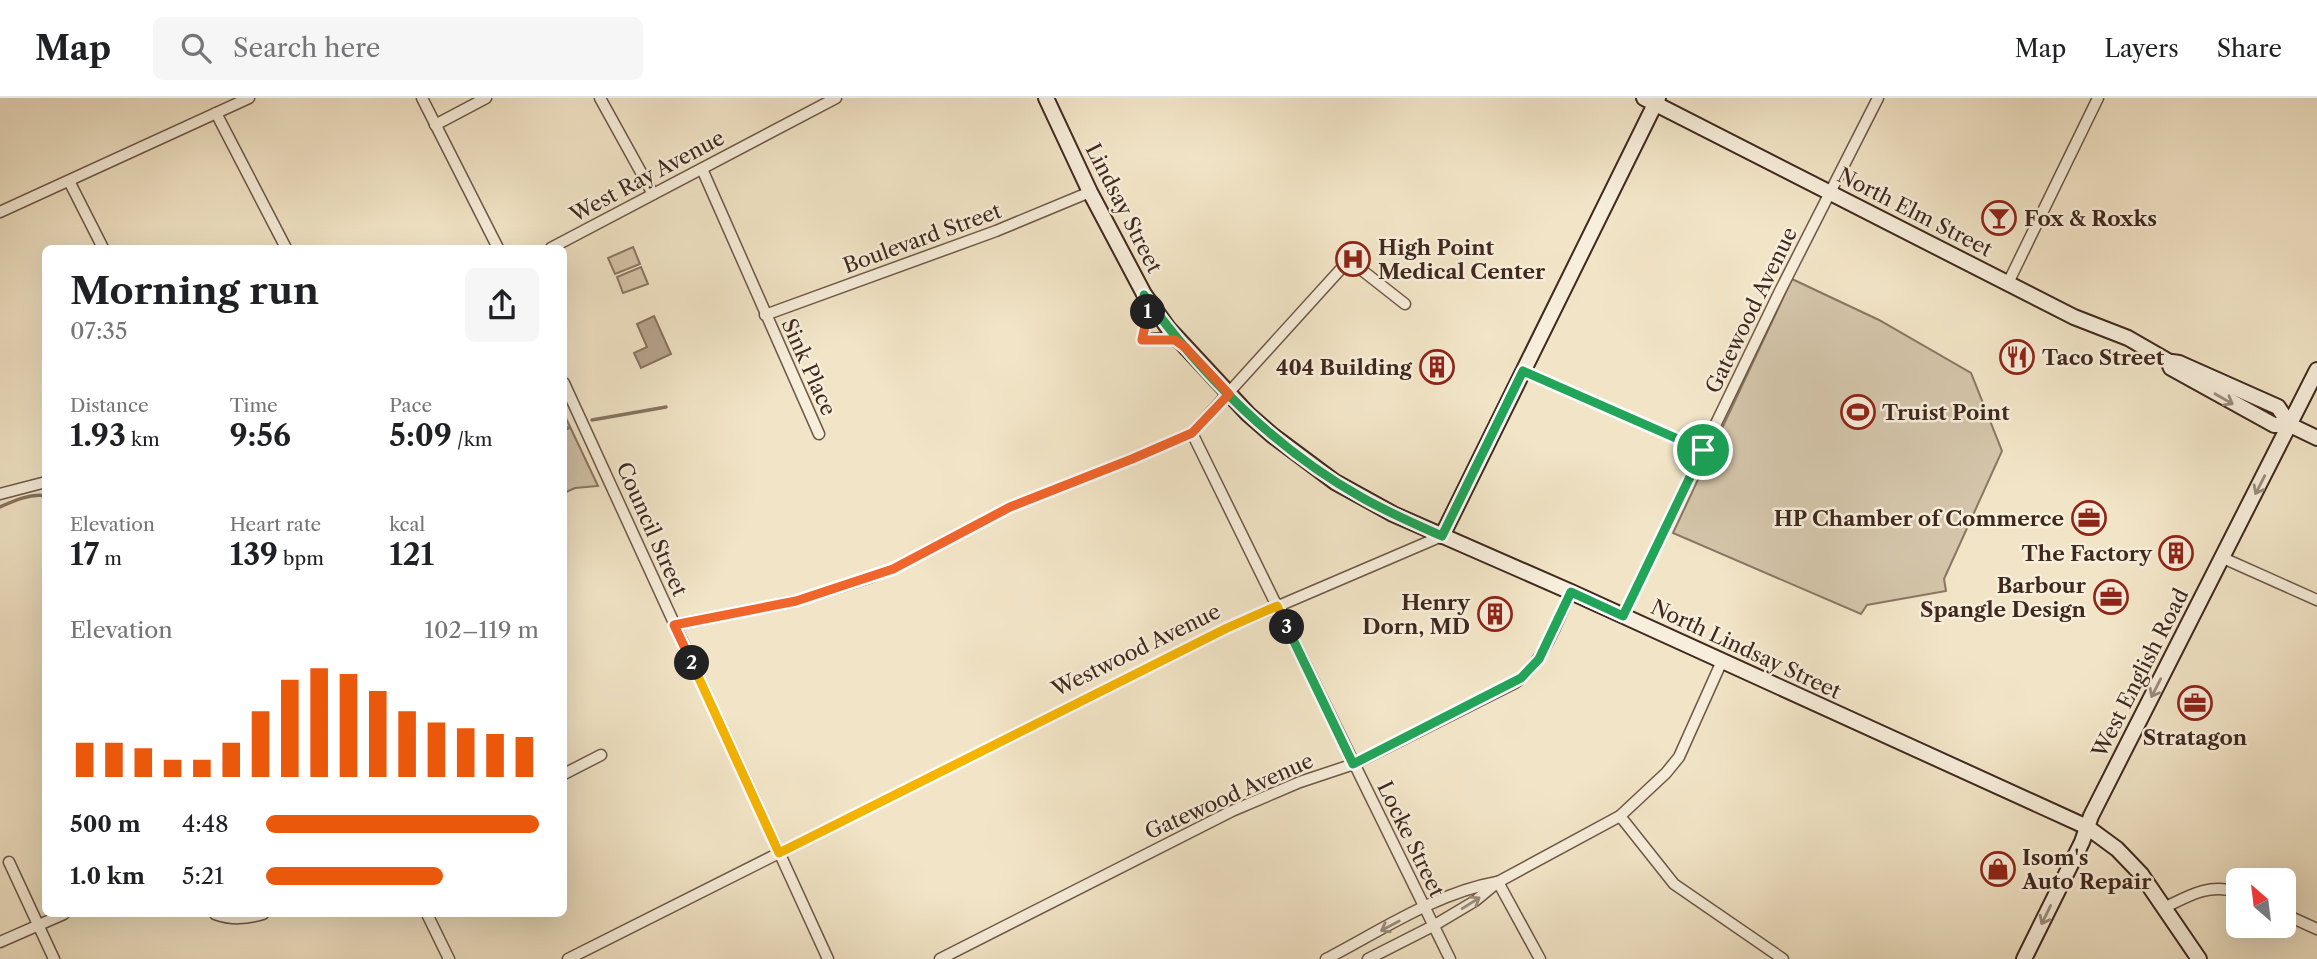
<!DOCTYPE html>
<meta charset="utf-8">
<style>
body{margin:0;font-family:"Libre Caslon Text",serif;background:#f6f6f6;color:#202124;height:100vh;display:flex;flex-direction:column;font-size:26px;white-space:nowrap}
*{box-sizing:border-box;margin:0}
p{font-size:23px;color:#757577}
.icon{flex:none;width:38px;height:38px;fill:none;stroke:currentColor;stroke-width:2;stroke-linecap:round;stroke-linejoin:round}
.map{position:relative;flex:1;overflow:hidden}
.panel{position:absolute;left:42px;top:147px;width:525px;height:672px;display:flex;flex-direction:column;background:#fff;border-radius:10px;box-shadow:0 7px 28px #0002}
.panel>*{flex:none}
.needle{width:46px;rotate:332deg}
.controls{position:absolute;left:2226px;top:770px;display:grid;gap:14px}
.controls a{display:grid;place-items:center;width:70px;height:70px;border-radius:10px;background:#fff;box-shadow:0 7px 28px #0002;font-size:35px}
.pin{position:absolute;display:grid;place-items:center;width:60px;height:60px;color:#fff;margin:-30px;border:4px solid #fff;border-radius:50%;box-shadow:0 2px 7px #0007}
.km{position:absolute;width:35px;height:35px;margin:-18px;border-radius:50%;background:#222;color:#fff;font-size:19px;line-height:35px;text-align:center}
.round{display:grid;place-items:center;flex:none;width:74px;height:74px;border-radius:10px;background:#f6f6f6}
.head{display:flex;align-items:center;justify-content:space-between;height:119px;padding:0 28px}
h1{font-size:38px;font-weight:700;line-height:52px}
.metrics{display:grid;grid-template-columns:repeat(3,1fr);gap:10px;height:119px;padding:7px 28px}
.metrics div{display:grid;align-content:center}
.metrics b{font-size:30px;font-weight:700}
.metrics small{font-size:19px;font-weight:400}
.metrics p{font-size:19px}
.chart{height:196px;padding:14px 28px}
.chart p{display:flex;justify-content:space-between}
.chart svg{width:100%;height:126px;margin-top:7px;stroke:#ea580c;stroke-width:6}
ul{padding:0 28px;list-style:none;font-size:23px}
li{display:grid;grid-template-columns:112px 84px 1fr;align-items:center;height:52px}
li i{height:18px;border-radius:9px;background:#ea580c}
header{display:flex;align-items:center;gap:42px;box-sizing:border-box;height:98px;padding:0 35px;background:#fff;border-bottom:2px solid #e0e0e0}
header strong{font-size:33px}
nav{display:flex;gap:38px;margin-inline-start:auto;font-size:24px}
.search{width:490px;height:63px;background:#f6f6f6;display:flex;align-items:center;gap:18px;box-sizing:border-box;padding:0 24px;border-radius:10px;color:#757577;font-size:26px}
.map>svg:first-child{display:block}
.green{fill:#d4c5aa;stroke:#8a7664;stroke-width:2}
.water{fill:#b5a58e;stroke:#867361;stroke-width:2}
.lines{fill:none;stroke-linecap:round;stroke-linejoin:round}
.stream{stroke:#867361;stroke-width:3.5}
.street-casing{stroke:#6c5748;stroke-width:13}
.secondary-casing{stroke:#3f281e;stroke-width:18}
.street{stroke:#f7eedb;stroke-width:10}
.secondary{stroke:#f7eedb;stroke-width:14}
.oneway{stroke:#9b8b7c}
.split-1-casing{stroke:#fff;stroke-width:14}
.split-2-casing{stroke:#fff;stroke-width:14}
.split-3-casing{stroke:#fff;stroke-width:14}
.split-4-casing{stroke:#fff;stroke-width:14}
.split-1{stroke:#22a559;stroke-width:9}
.split-2{stroke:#f0652b;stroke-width:9}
.split-3{stroke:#f5b400;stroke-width:9}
.split-4{stroke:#22a559;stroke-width:9}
.labels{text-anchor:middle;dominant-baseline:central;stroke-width:5;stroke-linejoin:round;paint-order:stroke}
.street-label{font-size:21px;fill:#3f281e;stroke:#f7eedb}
.poi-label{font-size:21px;font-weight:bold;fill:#3f281e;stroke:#f7eedb;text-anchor:start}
</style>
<header>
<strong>Map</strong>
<div class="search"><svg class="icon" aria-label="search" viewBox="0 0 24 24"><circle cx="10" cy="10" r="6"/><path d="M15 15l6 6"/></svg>Search here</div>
<nav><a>Map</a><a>Layers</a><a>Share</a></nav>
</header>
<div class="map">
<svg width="2317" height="861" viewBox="0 0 2317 861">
<rect width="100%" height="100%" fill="#f2e5c7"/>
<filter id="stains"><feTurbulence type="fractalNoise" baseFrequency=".00286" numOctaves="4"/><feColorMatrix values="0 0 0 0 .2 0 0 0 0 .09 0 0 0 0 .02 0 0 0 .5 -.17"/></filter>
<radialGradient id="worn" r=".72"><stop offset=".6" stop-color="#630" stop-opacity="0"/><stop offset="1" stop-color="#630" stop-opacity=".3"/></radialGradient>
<g class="green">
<path d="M633,149l7,17 -25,10 -7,-16z"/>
<path d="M641,169l7,17 -25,9 -6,-16z"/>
<path d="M1792,181l87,41 92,53 31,78 -58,128 2,12 -79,14 -6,9 -188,-81z"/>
<path d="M564,316l34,72 -23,2 -11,5z"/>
</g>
<path class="water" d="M654,218l17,38 -30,14 -7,-15 13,-6 -10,-23z"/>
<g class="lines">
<g class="stream">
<path d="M592,322l74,-13"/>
<path d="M564,331l4,-1"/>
<path d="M0,409c13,-6 31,-14 46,-11"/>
</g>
<g class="street-casing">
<g id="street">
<path d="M422,0l76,150"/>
<path d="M600,0l53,96"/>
<path d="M216,15l70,135"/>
<path d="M435,27l51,-27"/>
<path d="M702,71l117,265"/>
<path d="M69,83l34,67"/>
<path d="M0,114l249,-114"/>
<path d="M551,150l285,-150"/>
<path d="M2008,185l90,-185"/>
<path d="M1146,204l2,12 -6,26c13,-2 27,-4 38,4"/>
<path d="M765,217l231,-84 94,-39"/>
<path d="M1523,273l180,79"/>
<path d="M564,285l264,576"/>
<path d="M1192,335l258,526"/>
<path d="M0,396l46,-12"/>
<path d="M2223,460l94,42"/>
<path d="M1623,518l157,-325 98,-193"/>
<path d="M674,527l122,-24 75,-24 22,-8 117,-62 122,-48 60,-26 157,-173 56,44"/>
<path d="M564,676l37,-19"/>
<path d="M1620,718l54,68 109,75"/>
<path d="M9,764l45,97"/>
<path d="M1498,784l42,77"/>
<path d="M2164,810c24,-12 47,-26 74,-15"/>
<path d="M215,816c17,6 30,5 48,0"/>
<path d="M427,816l22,45"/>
<path d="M2284,816l33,15"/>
<path d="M0,844l64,-28"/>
<path d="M568,861l659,-331 215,-92"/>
<path d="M940,861l292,-148 68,-29 54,-18 161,-81c29,-21 41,-59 56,-91"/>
<path d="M1326,861c54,-28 110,-66 171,-77"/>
<path d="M1368,861l65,-33 42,-25 23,-19 122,-66 46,-43 13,-16 43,-96"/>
</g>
</g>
<g class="secondary-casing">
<g id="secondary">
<path d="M1046,0l44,94 54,102 24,34 80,86 24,21 63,47 58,32 178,78 516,235 30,22 24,25 58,85"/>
<path d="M1644,0l430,219 54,21 40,23 3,7 103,57h16"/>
<path d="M2172,264l7,1 99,44 12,18 27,13"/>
<path d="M1442,438l216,-438"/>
<path d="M2024,861l58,-117 9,-26 226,-446"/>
</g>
</g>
<use href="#street" class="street"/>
<use href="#secondary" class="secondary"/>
</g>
<defs><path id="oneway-shaft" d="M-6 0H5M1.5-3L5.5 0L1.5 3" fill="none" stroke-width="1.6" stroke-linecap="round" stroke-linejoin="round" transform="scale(1.75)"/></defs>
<g class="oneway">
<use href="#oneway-shaft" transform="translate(2224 301) rotate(30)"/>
<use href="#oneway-shaft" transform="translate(2260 387) rotate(117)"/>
<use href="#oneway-shaft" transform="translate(2156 590) rotate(117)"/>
<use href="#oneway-shaft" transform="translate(1471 805) rotate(-32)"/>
<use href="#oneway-shaft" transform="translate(2046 817) rotate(116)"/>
<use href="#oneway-shaft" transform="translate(1390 828) rotate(152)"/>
</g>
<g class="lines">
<g class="split-1-casing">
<path id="split-1" d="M1148,214l-4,-17c57,79 131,154 217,202 26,15 54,27 81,39l81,-165 180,79"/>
</g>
<g class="split-2-casing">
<path id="split-2" d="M692,565l-18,-38 122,-24 97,-32 117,-62 122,-48 60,-26 37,-39 -43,-46 -11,-8h-33l6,-28"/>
</g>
<g class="split-3-casing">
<path id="split-3" d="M692,565l87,190 448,-225 50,-22 10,21"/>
</g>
<g class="split-4-casing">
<path id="split-4" d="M1287,529l66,137 168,-86 18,-19 32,-67 52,24 80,-166"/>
</g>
<use href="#split-1" class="split-1"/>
<use href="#split-2" class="split-2"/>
<use href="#split-3" class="split-3"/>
<use href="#split-4" class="split-4"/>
</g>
<defs>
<g id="bar-ring" transform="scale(1.75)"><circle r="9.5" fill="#f7eedb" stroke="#8f2418" stroke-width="1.5"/><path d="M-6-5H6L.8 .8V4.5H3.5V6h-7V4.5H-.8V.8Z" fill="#8f2418"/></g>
<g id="hospital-ring" transform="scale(1.75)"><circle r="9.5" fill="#f7eedb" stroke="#8f2418" stroke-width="1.5"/><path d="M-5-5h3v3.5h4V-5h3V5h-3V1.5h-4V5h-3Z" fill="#8f2418"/></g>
<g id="restaurant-ring" transform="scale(1.75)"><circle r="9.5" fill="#f7eedb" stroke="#8f2418" stroke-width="1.5"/><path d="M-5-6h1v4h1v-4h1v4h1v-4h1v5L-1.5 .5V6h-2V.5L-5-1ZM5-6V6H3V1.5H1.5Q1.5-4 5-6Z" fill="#8f2418"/></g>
<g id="building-ring" transform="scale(1.75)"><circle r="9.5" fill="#f7eedb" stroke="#8f2418" stroke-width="1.5"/><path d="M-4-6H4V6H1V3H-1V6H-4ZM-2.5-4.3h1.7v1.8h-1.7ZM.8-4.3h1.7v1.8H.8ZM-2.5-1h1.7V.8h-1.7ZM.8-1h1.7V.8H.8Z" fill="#8f2418"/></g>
<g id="stadium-ring" transform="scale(1.75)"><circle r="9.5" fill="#f7eedb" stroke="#8f2418" stroke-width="1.5"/><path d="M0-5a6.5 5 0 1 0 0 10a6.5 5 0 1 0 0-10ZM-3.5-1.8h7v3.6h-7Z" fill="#8f2418"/></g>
<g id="office-ring" transform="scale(1.75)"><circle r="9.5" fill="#f7eedb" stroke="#8f2418" stroke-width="1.5"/><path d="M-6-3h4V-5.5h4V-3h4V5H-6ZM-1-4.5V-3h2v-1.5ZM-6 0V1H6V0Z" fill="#8f2418"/></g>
<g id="shop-ring" transform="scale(1.75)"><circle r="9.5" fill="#f7eedb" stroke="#8f2418" stroke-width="1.5"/><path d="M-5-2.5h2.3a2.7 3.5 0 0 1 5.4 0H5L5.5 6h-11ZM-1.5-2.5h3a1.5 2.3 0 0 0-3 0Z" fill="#8f2418"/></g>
</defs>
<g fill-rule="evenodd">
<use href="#bar-ring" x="1999" y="120"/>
<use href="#hospital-ring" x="1353" y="161"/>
<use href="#restaurant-ring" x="2017" y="259"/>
<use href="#building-ring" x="1437" y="269"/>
<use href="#stadium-ring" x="1858" y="314"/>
<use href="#office-ring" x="2089" y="420"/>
<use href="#building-ring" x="2176" y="455"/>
<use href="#office-ring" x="2111" y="499"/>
<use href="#building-ring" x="1495" y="516"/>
<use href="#office-ring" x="2195" y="605"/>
<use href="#shop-ring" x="1998" y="771"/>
</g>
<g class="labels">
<g class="street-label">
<text transform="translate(647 78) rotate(-28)">West Ray Avenue</text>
<text transform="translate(1124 110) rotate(63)">Lindsay Street</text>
<text transform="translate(1915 114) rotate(27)">North Elm Street</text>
<text transform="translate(922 140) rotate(-20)">Boulevard Street</text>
<text transform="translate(1751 212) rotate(-64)">Gatewood Avenue</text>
<text transform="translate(809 269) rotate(66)">Sink Place</text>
<text transform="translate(652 431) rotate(66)">Council Street</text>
<text transform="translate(1746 551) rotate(25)">North Lindsay Street</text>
<text transform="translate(1136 552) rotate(-26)">Westwood Avenue</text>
<text transform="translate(2140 575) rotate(-63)">West English Road</text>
<text transform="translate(1229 698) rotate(-24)">Gatewood Avenue</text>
<text transform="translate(1411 741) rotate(64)">Locke Street</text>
</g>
<g class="poi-label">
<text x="2024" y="120">Fox &amp; Roxks</text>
<text x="1378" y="149">High Point<tspan x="1378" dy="24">Medical Center</tspan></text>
<text x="2042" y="259">Taco Street</text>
<text x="1412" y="269" text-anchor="end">404 Building</text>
<text x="1882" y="314">Truist Point</text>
<text x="2064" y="420" text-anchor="end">HP Chamber of Commerce</text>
<text x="2152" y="455" text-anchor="end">The Factory</text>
<text x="2086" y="487" text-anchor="end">Barbour<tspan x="2086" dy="24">Spangle Design</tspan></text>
<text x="1470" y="504" text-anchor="end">Henry<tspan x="1470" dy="24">Dorn, MD</tspan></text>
<text x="2195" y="639" text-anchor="middle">Stratagon</text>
<text x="2022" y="759">Isom's<tspan x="2022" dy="24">Auto Repair</tspan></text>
</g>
</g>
<rect width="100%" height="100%" filter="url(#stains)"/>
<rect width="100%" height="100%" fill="url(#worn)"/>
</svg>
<div class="controls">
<a><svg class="needle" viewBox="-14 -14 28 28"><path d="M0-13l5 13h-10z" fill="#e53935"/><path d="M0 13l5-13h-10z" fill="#757577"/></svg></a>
</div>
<div class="pin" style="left:1703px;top:352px;background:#1e9e55"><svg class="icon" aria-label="arrive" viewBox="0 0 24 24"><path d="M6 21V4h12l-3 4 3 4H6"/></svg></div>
<b class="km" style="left:1148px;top:214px">1</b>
<b class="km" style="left:692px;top:565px">2</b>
<b class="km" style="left:1287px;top:529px">3</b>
<section class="panel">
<div class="head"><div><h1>Morning run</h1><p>07:35</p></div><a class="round"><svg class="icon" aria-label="share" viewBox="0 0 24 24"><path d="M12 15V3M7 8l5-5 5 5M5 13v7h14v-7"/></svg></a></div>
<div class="metrics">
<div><p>Distance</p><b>1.93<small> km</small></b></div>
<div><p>Time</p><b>9:56</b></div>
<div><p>Pace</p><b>5:09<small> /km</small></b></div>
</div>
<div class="metrics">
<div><p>Elevation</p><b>17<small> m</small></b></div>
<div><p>Heart rate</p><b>139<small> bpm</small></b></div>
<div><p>kcal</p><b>121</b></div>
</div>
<div class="chart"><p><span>Elevation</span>102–119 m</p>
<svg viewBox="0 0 160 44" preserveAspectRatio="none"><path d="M5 44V32M15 44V32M25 44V34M35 44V38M45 44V38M55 44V32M65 44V21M75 44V10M85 44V6M95 44V8M105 44V14M115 44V21M125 44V25M135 44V27M145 44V29M155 44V30"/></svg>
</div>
<ul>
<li><b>500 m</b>4:48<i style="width:100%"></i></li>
<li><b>1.0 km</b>5:21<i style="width:65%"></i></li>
</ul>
</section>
</div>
